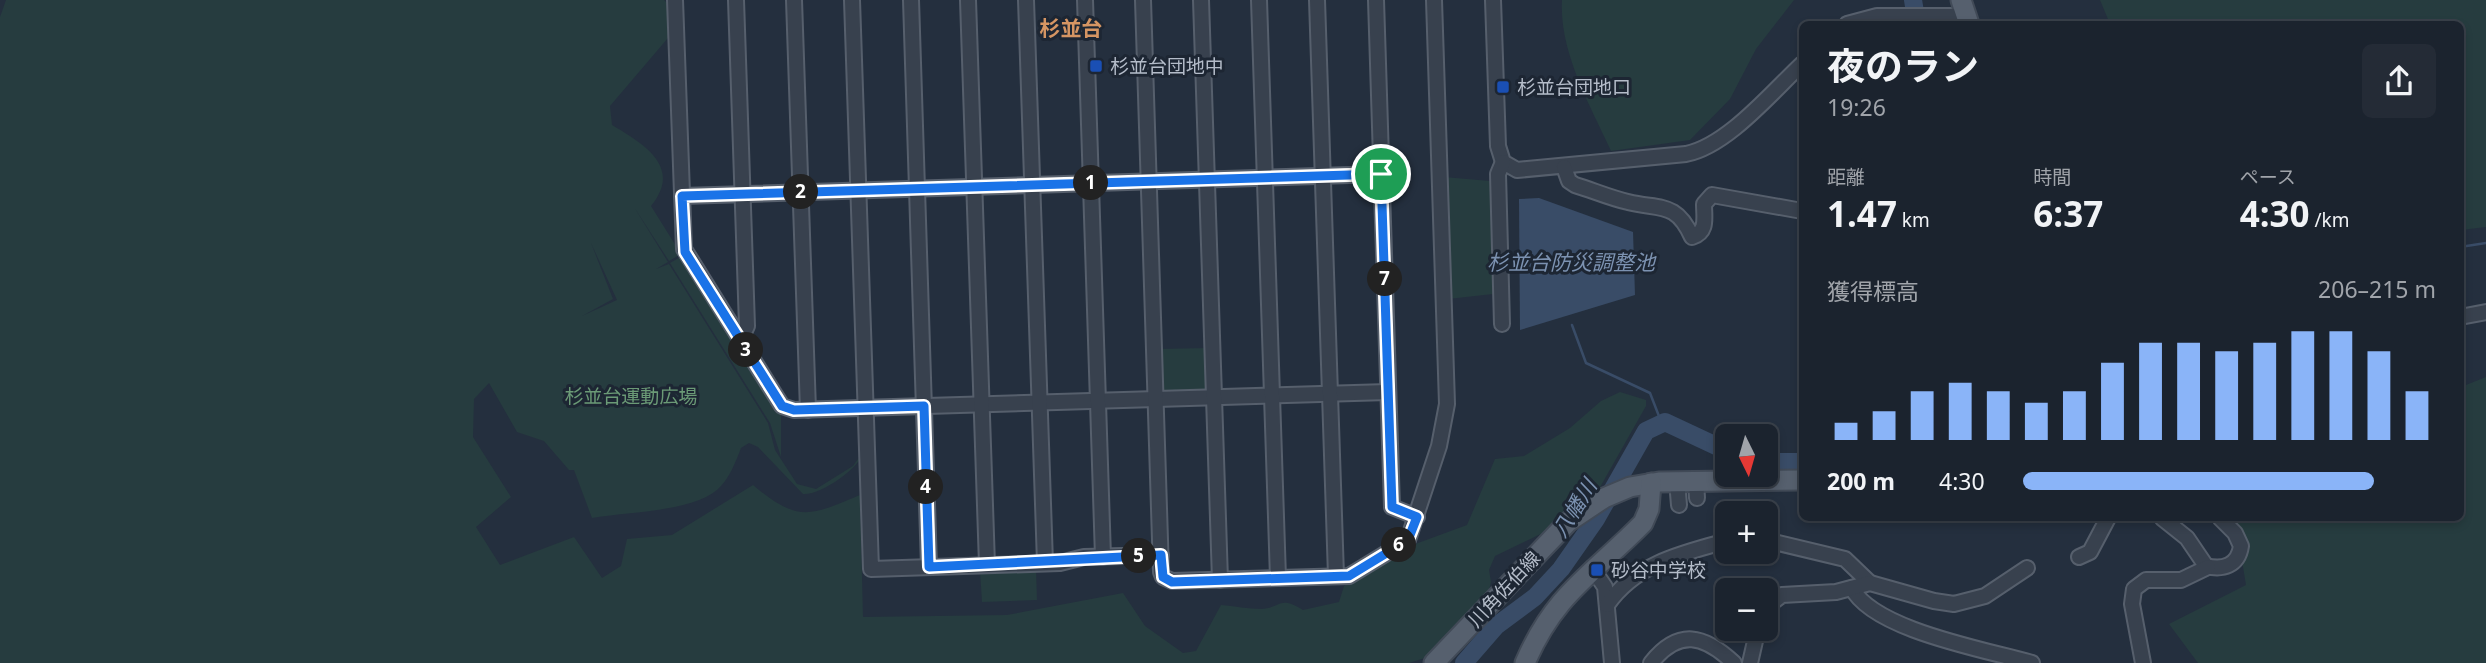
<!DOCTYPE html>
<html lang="ja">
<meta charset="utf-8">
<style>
body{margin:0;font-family:"Noto Sans","Noto Sans JP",sans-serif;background:#242b36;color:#f1f3f6;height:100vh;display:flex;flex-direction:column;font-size:26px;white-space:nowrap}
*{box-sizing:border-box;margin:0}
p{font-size:23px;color:#a0a4aa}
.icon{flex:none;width:38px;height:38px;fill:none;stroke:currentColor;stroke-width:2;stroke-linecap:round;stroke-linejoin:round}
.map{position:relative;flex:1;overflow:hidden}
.sheet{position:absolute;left:1799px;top:21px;width:665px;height:500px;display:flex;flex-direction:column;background:#1b232e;border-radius:10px;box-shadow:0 4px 10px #0003,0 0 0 2px #39404a}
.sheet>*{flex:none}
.needle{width:46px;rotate:175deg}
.buttons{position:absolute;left:1715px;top:424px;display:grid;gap:14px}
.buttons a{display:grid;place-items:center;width:63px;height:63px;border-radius:10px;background:#1b232e;box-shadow:0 4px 10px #0003,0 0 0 2px #39404a;font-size:35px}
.pin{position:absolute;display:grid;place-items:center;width:60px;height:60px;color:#fff;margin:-30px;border:4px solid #fff;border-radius:50%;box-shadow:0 2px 7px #0007}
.km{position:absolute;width:35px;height:35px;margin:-18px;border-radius:50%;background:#222;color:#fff;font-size:19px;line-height:35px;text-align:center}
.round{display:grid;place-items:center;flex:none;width:74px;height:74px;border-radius:10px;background:#242b36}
.headline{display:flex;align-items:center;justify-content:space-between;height:119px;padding:0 28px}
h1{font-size:38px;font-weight:700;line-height:52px}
.stats{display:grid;grid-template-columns:repeat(3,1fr);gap:10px;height:119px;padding:7px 28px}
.stats div{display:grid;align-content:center}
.stats b{font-size:35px;font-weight:700}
.stats small{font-size:19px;font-weight:400}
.stats p{font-size:19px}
.chart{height:196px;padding:14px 28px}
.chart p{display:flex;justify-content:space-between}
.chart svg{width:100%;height:126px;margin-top:7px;stroke:#8ab4f8;stroke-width:6}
ul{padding:0 28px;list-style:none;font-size:23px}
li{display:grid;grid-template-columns:112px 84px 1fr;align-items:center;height:52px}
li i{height:18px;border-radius:9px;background:#8ab4f8}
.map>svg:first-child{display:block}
.green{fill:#263c3f;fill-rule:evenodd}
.water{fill:#394c67}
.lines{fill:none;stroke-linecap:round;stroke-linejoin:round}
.stream{stroke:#394c67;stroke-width:2.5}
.river{stroke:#394c67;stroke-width:18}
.minor-casing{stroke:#565f6c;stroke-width:18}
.major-casing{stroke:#414a57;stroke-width:23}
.minor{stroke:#38414e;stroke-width:14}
.major{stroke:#56606e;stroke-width:19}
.route-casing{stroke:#fff;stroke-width:14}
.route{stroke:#1a73e8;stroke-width:9}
.transit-dot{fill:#1a4fb4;stroke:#1d2633;stroke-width:2.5}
.labels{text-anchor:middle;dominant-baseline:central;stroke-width:6;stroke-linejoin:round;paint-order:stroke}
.poi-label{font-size:19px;fill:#b4bcc9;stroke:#1d2633;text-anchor:start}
.park-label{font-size:19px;fill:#6b9a76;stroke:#1d2633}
.street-label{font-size:19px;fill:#b4bcc9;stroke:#1d2633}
.neighbourhood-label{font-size:21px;font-weight:bold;fill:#d59563;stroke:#1d2633}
.water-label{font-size:21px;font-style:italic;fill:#7c92b1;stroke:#1d2633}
</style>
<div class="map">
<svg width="2486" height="663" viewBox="0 0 2486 663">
<rect width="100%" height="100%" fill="#242f3e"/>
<g class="green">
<path d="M6,0h658l4,4v34l-58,68 2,19c32,19 71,42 39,81l30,48 -12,7 -35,-54 34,55 -12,7 13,-5 99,159 7,27 22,34 19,5 37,-23 10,-14c-2,16 -44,44 -60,42l-45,-47 -9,-4 -8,5c-5,13 -12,32 -24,42 -26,22 -92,22 -125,28l-18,-48h-5l-25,-29 -27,-9 -28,-49 -15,16 -1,38 38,60 -35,30 24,38 74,-28 28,41 19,-12 6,-27 45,-4 81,-50c45,38 57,31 107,10l3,122 144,-2 116,-22 22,33 38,27 13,-2 25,-46c13,1 28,4 40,4 21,-1 17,-14 42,1l36,-8 5,-16 74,-43 49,-18 28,-66 29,-3 46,-28 31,-27 19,-9 26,8v6l-47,83 -50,41 -54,26 -6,14 2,12 -4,16 -59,59 -19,6h-1409v-646zM591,243l26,57 -35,16 31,-17z"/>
<path d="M1562,0h232l-38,49 -26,50 -40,41 -79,11c-21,-46 -52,-99 -49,-151z"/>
<path d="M2100,0h386v227l-25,3 -1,-206h-350z"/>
<path d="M1444,177l46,4 3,113 -45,5z"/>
<path d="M682,256l99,158v43l-11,-34 -100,-160z"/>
<path d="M1209,348l1,37 -6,6 -38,2 -7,-6 -1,-38z"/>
<path d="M2486,377v286h-288l-29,-39 77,-39 -11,-67h225l1,-131z"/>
<path d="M1036,569l1,31 -55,2 -2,-31z"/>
</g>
<path class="water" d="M1539,198l94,34 2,63 -115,35 -1,-131z"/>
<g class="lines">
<g class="stream">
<path d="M2460,247l26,-4"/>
<path d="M1572,325l14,38 64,30 12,31"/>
</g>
<g class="river">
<path d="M1913,0l4,24"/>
<path d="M1766,462h36"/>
<path d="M1464,663l32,-37 39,-29 26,-28 35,-50 50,-88 19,-9 62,29"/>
</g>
<g class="minor-casing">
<g id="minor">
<path d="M675,0l9,249 98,157 12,4 594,-18"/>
<path d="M736,0l11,326 -7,15"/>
<path d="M794,0l14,410"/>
<path d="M852,0l19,569 189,-6 24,-6 77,-2"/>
<path d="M911,0l18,567"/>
<path d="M968,0l19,565"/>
<path d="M1026,0l19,563"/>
<path d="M1085,0l18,557"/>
<path d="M1143,0l18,572 2,5 9,4 177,-5 59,-36 31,-94 8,-42 -13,-404"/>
<path d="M1201,0l19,580"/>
<path d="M1259,0l19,578"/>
<path d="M1317,0l19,576"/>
<path d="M1376,0l16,507 25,10"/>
<path d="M1493,0l5,146 5,16 14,8 169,-16c41,-8 85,-61 116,-90"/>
<path d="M1847,24l30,-8h89"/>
<path d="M1564,167l5,14 6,4c17,5 35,13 53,17 32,8 48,-1 64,35 16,-5 12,-19 12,-33l8,-9 90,16"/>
<path d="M682,196l699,-22"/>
<path d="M2460,317l26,-5"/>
<path d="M1502,324l-4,-150 5,-12"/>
<path d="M1677,481l2,24"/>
<path d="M1696,481l1,17"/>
<path d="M2162,518l25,20 19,28c17,4 32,0 35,-20l-6,-13 -15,-15"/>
<path d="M1766,540l79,19 25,24"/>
<path d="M2079,557l11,-5 18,-34"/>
<path d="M1592,568l13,19 7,76"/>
<path d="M1852,588c21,42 135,62 180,75"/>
<path d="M1607,605c28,-41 75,-52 120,-64"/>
<path d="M1766,607l16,-12 54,-3 34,-9 64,18 20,3 31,-8 42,-28"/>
<path d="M1651,663c28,-35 53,-28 83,0"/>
<path d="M1750,663l8,-35"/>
<path d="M2143,663l-11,-59 2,-15 12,-9h35l27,-13"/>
</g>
</g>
<g class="major-casing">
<g id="major">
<path d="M1961,0l8,24"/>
<path d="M1434,663l134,-141 36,-24 26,-11 29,-5 143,-2"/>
<path d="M1525,663c30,-70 68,-89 118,-140l6,-14 2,-26"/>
</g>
</g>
<use href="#minor" class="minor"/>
<use href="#major" class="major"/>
</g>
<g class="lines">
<g class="route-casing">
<path id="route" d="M1381,174l11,333 25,10 -9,23 -59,36 -177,6 -9,-5 -2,-22 -232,12 -5,-161 -130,4 -12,-4 -97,-154 -3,-56z"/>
</g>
<use href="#route" class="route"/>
</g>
<g class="transit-dot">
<rect x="1089" y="59" width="14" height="14" rx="3.5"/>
<rect x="1496" y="80" width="14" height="14" rx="3.5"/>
<rect x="1590" y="563" width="14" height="14" rx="3.5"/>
</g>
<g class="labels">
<g class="poi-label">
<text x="1110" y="66">杉並台団地中</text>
<text x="1517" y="87">杉並台団地口</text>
<text x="1611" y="570">砂谷中学校</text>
</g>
<g class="park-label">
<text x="631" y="396">杉並台運動広場</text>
</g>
<g class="street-label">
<text transform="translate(1504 589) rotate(-47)">川角佐伯線</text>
</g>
<g class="neighbourhood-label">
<text x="1071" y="28">杉並台</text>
</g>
<g class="water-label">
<text x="1571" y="262">杉並台防災調整池</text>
<text transform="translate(1574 508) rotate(-58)">八幡川</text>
</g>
</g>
</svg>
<div class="buttons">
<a><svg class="needle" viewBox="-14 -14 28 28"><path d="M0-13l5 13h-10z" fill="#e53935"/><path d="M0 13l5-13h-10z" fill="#a0a4aa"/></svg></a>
<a>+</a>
<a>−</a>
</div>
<div class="pin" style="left:1381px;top:174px;background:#1e9e55"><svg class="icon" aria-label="arrive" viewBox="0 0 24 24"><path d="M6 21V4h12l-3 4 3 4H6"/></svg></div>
<b class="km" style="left:1091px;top:183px">1</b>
<b class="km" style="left:801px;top:192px">2</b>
<b class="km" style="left:746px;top:350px">3</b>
<b class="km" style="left:926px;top:487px">4</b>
<b class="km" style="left:1139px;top:556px">5</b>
<b class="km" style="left:1399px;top:545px">6</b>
<b class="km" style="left:1385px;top:279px">7</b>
<section class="sheet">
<div class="headline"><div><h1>夜のラン</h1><p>19:26</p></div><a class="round"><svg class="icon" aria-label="share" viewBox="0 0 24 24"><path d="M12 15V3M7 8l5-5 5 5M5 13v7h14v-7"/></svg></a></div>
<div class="stats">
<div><p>距離</p><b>1.47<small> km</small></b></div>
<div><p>時間</p><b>6:37</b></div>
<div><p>ペース</p><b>4:30<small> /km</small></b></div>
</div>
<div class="chart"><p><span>獲得標高</span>206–215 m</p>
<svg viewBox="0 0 160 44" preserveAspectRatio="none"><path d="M5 44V38M15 44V34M25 44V27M35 44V24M45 44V27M55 44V31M65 44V27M75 44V17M85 44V10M95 44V10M105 44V13M115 44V10M125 44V6M135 44V6M145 44V13M155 44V27"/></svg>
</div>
<ul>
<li><b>200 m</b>4:30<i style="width:85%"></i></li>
</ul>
</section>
</div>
